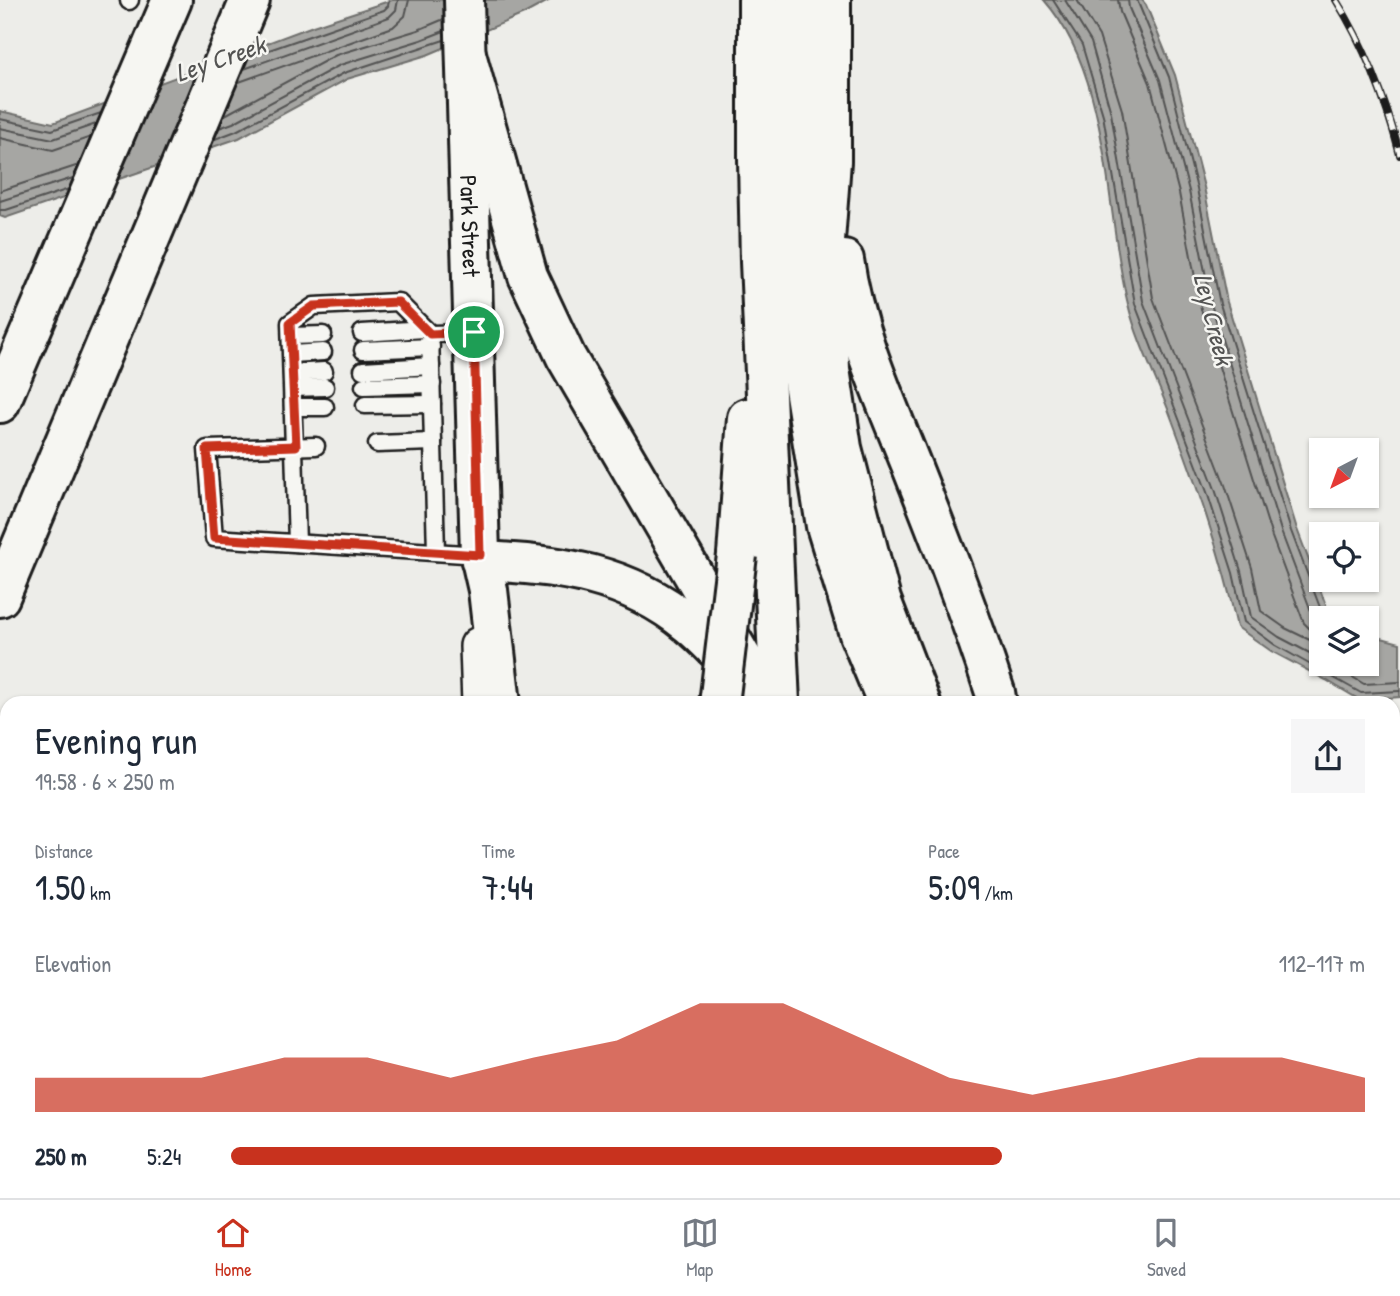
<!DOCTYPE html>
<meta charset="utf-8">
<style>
body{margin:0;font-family:"Patrick Hand",sans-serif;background:#f6f6f7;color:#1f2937;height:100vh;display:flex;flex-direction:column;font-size:26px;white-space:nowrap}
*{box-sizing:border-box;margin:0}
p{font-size:23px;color:#747a83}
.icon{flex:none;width:38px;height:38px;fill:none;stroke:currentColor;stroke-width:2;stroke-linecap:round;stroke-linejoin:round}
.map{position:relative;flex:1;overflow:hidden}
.sheet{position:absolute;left:0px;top:696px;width:1400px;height:502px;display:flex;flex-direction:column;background:#fff;border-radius:21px 21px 0 0;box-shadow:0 2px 5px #0004}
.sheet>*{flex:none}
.needle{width:46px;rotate:221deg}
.tools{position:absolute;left:1309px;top:438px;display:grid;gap:14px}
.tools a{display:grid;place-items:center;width:70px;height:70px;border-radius:0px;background:#fff;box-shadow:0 2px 5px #0004;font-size:35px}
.pin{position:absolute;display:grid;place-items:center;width:60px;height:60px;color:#fff;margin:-30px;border:4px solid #fff;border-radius:50%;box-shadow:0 2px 7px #0007}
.round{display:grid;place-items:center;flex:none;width:74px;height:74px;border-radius:0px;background:#f6f6f7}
.summary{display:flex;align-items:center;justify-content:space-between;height:119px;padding:0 35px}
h1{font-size:38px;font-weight:600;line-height:52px}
.figures{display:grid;grid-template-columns:repeat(3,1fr);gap:10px;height:119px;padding:7px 35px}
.figures div{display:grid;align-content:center}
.figures b{font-size:35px;font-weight:600}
.figures small{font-size:19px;font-weight:400}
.figures p{font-size:19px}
.chart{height:196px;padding:14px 35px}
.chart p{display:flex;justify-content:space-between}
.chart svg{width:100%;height:126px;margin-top:7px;fill:#c8321e;opacity:.7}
ul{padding:0 35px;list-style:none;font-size:23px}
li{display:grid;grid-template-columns:112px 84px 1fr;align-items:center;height:52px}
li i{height:18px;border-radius:9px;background:#c8321e}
.dock{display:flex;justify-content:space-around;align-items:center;height:98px;border-top:2px solid #e0e1e3;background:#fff;font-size:19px;color:#747a83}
.dock a{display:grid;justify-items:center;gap:4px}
.dock .on{color:#c8321e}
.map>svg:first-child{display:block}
.water{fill:#a6a6a3;stroke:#6f6f6d;stroke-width:2}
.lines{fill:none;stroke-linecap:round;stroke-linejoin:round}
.shore{stroke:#535352;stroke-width:2}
.service-casing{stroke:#1c1c1c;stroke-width:21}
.tertiary-casing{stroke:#1c1c1c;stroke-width:42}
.secondary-casing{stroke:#1c1c1c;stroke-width:44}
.primary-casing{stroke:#1c1c1c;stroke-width:44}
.motorway-casing{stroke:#1c1c1c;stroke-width:44}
.service{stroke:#f6f6f2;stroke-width:16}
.tertiary{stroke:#f6f6f2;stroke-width:37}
.secondary{stroke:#f6f6f2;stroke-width:38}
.primary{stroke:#f6f6f2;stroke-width:38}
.motorway{stroke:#f6f6f2;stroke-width:38}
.rail-casing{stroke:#1c1c1c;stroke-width:8}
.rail{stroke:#f6f6f2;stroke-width:5;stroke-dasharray:16;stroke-linecap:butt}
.motorway-bridge-casing{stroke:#1c1c1c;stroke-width:44;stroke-linecap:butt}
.motorway-bridge{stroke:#f6f6f2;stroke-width:38}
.route-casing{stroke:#fff;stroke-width:14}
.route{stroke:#c8321e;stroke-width:9}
.labels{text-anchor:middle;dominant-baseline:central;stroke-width:5;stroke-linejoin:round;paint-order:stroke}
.street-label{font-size:24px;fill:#1c1c1c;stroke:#f6f6f2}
.water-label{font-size:26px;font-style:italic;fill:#535352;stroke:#f6f6f2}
</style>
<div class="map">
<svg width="1400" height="1198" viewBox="0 0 1400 1198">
<rect width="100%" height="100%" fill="#edede9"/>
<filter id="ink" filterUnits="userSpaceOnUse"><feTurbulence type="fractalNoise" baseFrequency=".0143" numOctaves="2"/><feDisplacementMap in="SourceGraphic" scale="14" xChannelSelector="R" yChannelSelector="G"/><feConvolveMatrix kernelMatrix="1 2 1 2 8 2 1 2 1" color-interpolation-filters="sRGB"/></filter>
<g filter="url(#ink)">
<g class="water">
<path d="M392,0h158l-26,14 -97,41 -80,24 -108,59 -234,80 -5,-2v-105l53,12 260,-97z"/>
<path d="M1044,0h98l4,5 29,70 29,112 23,115 70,227 32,84 6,5h-14v45h46v-29l33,9v54l-40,3 -34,-20 -55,-29 -34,-24c-16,-75 -42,-146 -69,-218 -13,-33 -32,-71 -40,-105 -24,-95 -16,-227 -84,-304z"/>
</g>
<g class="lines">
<g class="shore">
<path d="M1053,0l29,45 21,70 32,189 72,188 26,81 11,49 31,23 86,48 39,-2"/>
<path d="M1065,0l26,42 20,71 32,188 72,188 26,82 10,46 28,20 42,22"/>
<path d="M1077,0l22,36 23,74 31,188 72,187 27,83 9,43 24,17 33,16 2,-5 -16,-16 -32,-86 -71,-228 -22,-116 -29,-110 -30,-71 -2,-12"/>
<path d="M1128,0l1,8 31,72 29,111 23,116 70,227 32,85 7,8"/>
<path d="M1137,0l32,77 28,112 23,115 71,227 33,87"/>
<path d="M249,57l135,-47 4,-4 1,-6"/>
<path d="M244,69l145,-52 7,-7 2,-10"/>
<path d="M239,82l154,-55 12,-11 4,-16"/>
<path d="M225,115l111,-60 82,-25 26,-11"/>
<path d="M0,119l52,11 49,-17"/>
<path d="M0,128l53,11 43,-15"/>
<path d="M219,128l14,-5 107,-58 81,-25 23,-9"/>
<path d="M0,138l53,12 38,-13"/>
<path d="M215,139l21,-8 108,-58 100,-33"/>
<path d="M0,191l79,-26"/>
<path d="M0,201l73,-23"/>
<path d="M0,210h6l63,-21"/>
<path d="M1329,663l35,21 36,-2"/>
</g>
<g class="service-casing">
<g id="service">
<path d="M129,1l1,-1"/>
<path d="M362,333l63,-4"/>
<path d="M291,336l32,-1"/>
<path d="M363,350l68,-3"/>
<path d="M292,354l31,-2"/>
<path d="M363,370l68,-4"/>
<path d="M292,373l32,-2"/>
<path d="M364,386l68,-2"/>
<path d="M293,388l32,-1"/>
<path d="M365,405l67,-1"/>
<path d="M294,407h31"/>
<path d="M377,444l56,-2"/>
<path d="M316,446l-109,3 7,89 266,17"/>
<path d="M297,543l-7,-220 24,-17 84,-4 32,32"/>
<path d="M436,552l-6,-218 44,-1"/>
</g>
</g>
<g class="tertiary-casing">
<g id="tertiary">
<path d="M479,646l2,58"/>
<path d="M527,1192l1,6"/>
</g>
</g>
<g class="secondary-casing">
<g id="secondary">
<path id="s1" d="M464,0l16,555 8,35 13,114"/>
<path d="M466,54l62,222 38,81 203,347"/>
<path d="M481,561c77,3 146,12 208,63 15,12 28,27 43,41"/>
<path d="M741,1192l3,6"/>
<path d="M1075,1192l3,6"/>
</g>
</g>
<g class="primary-casing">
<path id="primary" d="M1006,1192l1,6"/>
</g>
<g class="motorway-casing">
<g id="motorway">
<path d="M758,0v160l2,102 20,442"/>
<path d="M795,0v256l4,100 27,170 33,108 29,70"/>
<path d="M831,0v161l-6,80 5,128 12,79 39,152 40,104"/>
<path d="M844,260c10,71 40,137 66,202 30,76 60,152 85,230l2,12"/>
<path d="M0,403l172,-403"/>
<path d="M737,555l10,-137"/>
<path d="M0,597l250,-597"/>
<path d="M681,1192l1,6"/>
<path d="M844,1192l1,6"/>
<path d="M1101,1192l3,6"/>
<path d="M1157,1192l3,6"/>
<path d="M882,1198l6,-6"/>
</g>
</g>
<use href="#service" class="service"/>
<use href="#tertiary" class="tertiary"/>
<use href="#secondary" class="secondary"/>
<use href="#primary" class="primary"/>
<use href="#motorway" class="motorway"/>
<g class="rail-casing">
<path id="rail" d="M1336,0c30,48 50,101 64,155"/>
</g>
<use href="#rail" class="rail"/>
<g class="motorway-bridge-casing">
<path id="motorway-bridge" d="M719,704l18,-149"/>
</g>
<use href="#motorway-bridge" class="motorway-bridge"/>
</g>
</g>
<g class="lines" filter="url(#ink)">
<g class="route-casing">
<path id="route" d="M398,302l32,32 44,-2 6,223 -266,-17 -7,-89 89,-3 -6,-123 24,-17z"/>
</g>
<use href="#route" class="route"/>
</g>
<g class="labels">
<g class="street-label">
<text stroke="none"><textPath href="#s1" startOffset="226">Park Street</textPath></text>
</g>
<g class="water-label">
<text transform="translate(220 58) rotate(-19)">Ley Creek</text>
<text transform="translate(1214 319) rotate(76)">Ley Creek</text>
</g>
</g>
</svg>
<div class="tools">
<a><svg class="needle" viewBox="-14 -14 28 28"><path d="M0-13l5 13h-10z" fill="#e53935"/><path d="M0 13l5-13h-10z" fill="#747a83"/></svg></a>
<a><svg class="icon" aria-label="locate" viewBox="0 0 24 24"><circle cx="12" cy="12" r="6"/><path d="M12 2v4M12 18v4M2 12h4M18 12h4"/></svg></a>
<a><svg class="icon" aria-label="layers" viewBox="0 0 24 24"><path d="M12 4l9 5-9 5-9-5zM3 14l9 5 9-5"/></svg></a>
</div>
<div class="pin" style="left:474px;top:332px;background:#1e9e55"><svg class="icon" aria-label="arrive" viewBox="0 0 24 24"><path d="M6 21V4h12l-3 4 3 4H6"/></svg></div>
<section class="sheet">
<div class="summary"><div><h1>Evening run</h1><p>19:58 · 6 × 250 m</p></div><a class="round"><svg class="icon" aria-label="share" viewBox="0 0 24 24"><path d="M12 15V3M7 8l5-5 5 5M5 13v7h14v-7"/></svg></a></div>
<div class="figures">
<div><p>Distance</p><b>1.50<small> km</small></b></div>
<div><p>Time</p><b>7:44</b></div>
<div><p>Pace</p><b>5:09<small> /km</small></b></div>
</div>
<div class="chart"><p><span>Elevation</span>112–117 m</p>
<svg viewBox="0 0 160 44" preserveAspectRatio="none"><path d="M0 44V32L10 32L20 32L30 25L40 25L50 32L60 25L70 19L80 6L90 6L100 19L110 32L120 38L130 32L140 25L150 25L160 32V44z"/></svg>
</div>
<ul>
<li><b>250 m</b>5:24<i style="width:68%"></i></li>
</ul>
</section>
</div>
<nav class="dock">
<a class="on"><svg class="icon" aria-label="home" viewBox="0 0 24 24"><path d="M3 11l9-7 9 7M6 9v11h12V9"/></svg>Home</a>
<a><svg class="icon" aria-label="map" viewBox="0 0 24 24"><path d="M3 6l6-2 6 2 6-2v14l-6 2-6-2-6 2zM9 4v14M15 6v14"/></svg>Map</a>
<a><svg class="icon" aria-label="saved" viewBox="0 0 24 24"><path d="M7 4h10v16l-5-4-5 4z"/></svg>Saved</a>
</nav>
